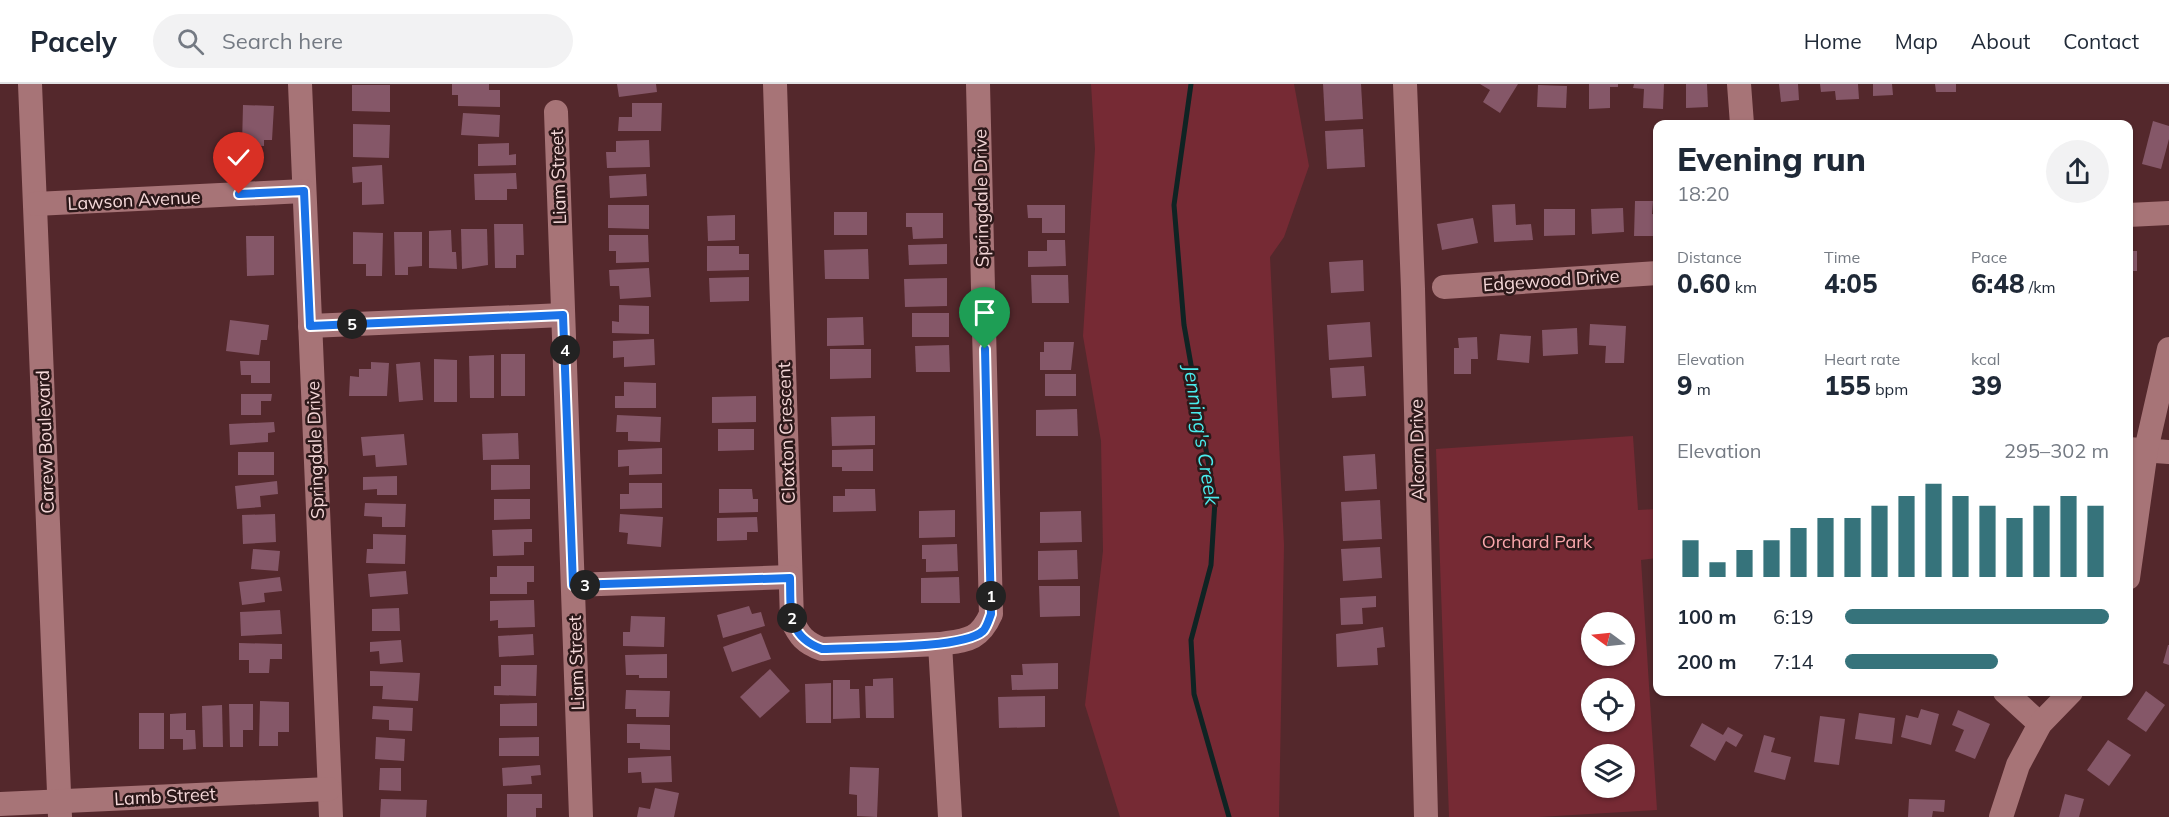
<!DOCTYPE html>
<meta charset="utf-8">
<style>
body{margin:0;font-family:Mulish,sans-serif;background:#f2f2f3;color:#1f2937;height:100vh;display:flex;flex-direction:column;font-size:22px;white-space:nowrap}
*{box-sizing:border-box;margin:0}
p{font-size:20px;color:#747a83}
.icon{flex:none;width:33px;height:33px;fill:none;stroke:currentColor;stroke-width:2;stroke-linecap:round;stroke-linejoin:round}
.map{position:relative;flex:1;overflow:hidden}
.panel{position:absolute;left:1653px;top:36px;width:480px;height:576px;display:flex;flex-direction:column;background:#fff;border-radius:12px;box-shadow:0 2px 4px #0004}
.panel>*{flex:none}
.needle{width:39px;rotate:285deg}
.controls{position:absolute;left:1581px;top:528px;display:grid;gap:12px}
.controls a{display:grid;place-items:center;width:54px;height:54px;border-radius:50%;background:#fff;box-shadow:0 2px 4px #0004;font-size:30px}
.pin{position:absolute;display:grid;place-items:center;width:51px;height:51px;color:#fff;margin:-62px -26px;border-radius:50% 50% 50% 0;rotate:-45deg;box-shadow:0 0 6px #0007}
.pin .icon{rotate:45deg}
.km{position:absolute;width:30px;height:30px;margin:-15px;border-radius:50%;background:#222;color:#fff;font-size:16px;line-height:30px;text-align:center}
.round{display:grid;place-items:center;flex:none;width:63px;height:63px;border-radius:32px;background:#f2f2f3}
.overview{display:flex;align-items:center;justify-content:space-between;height:102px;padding:0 24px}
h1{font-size:33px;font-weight:800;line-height:45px}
.stats{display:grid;grid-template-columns:repeat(3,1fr);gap:9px;height:102px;padding:6px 24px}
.stats div{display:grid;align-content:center}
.stats b{font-size:26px;font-weight:800}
.stats small{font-size:16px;font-weight:400}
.stats p{font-size:16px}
.chart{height:168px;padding:12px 24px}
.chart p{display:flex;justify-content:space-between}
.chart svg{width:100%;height:108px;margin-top:6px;stroke:#36737b;stroke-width:6}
ul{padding:0 24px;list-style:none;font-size:20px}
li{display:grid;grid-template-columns:96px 72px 1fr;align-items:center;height:45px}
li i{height:15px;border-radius:8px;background:#36737b}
header{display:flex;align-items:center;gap:36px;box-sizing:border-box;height:84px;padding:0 30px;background:#fff;border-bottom:2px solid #e0e1e3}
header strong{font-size:28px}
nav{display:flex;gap:33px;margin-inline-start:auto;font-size:21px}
.search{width:420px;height:54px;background:#f2f2f3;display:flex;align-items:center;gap:15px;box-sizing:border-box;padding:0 21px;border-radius:33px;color:#747a83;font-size:22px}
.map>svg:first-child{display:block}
.green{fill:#762a34;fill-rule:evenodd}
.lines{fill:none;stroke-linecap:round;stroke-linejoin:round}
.stream{stroke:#0f2323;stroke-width:5}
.building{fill:#855768}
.minor{stroke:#a77477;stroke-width:24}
.route-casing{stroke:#fff;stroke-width:12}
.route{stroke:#1a73e8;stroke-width:8}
.labels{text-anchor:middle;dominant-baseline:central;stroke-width:5;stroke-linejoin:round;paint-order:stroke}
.street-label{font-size:18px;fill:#f4d7d8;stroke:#2c1819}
.park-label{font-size:18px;fill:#faa7ac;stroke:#2c1819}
.water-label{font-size:20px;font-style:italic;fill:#4aeced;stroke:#2c1819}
</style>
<header>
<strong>Pacely</strong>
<div class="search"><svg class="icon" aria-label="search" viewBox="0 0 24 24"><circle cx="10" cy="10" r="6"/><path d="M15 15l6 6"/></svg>Search here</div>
<nav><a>Home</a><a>Map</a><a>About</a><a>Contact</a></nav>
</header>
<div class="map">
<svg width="2169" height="733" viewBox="0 0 2169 733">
<rect width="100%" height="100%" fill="#54282c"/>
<g class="green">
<path d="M1091,0h203l15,82 -25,71 -14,20 14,288 -5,272h-159l-35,-112 18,-154 -2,-110 -18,-105 12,-187z"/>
<path d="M1633,352l5,74 19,-1v49l-16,2 16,250 -118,7h-90l-13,-368zM1624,538v34h-32v-34zM1592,604h32v34h-32zM1592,670h32v34h-32z"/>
</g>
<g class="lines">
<path class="stream" d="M1191,0l-17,121 10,120 31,176 -4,64 -20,75 3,54 35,123"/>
</g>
<g class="building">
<path d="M452,0h37v6h11v17l-42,-1v-11h-6z"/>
<path d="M617,0h39l1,8 -38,5z"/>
<path d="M1323,0h38l2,35 -38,2z"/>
<path d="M1480,0h38l-18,29 -17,-11 7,-12z"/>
<path d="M1589,0h29v3h-8v21l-21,1z"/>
<path d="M1634,0h30l-1,25 -20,-1 1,-19 -11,-1z"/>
<path d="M1686,0h21l1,23 -22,1z"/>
<path d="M1779,0h19l1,16 -18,2z"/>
<path d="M1820,0h38l1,15 -23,1 -1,-9 -14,1z"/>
<path d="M1873,0h19l1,11 -20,1z"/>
<path d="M1935,0h21v8h-20z"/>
<path d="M352,1h38v27l-38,-1z"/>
<path d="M1538,1l29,1 -1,22 -29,-1z"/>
<path d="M632,19h30l-1,28h-43l1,-14h13z"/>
<path d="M243,21l31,1 -2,34h-8v6l-22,-1z"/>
<path d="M463,29l37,2 -1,22 -38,-2z"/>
<path d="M2153,37l16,5v13l-8,30 -19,-5z"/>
<path d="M353,40l37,1 -1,33 -36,-1z"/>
<path d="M1363,45l2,38 -38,2 -2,-38z"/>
<path d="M649,56l1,27 -43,1 -1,-16h10v-11z"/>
<path d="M509,59v12l7,-1v11l-38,1v-22z"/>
<path d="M382,81l2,39 -22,1v-23l-9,1 -1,-16z"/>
<path d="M516,89l1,16h-10v11h-32l-1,-26z"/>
<path d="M646,90l1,22 -37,2 -1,-22z"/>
<path d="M1635,117h18l-1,13 6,1v21h-24z"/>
<path d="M1515,120l1,21 15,-1 2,16 -39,2 -2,-37z"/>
<path d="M608,121h41v24l-41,-1z"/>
<path d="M1027,121h38v28h-23v-15h-14z"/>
<path d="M1623,124l1,24 -32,2 -1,-25z"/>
<path d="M1544,125h31v26l-31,1z"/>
<rect x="834" y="128" width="33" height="23"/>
<path d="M906,129h37v25l-30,1 -1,-12h-6z"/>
<path d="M735,131v25l-27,1 -1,-25z"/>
<path d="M1473,134l5,25 -36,7 -5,-26z"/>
<path d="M494,140h29l1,31h-8v13h-21z"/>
<path d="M461,145h26l1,36 -26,4z"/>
<path d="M451,146l1,22h4l1,17 -28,-1v-37z"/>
<path d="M353,148l30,1 -1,43h-16v-12h-13z"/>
<path d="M394,148h28v34l-14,1v8h-13z"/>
<path d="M609,151h39l1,27 -33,1v-12h-7z"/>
<path d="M246,152h28v39l-27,1z"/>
<path d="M1047,156h18l1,26 -38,1v-16h19z"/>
<path d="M947,160v20l-38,1 -1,-20z"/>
<path d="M707,162h32v8h10v16l-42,1z"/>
<path d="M868,165l1,30h-44l-1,-29z"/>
<rect x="2128" y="167" width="9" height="20"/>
<path d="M1363,176l1,31 -33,2 -2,-31z"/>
<path d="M649,184l2,29 -31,2 -1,-13h-9l-1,-16z"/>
<path d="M1031,191h37l1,28h-37z"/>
<path d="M749,193v24l-39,1 -1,-24z"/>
<path d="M947,194v28l-42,1 -1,-28z"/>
<path d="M619,221l30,1v28l-37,-1v-12l7,1z"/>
<rect x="912" y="229" width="37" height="24"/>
<path d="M863,233l1,28 -37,1v-28z"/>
<path d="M230,236l39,5 -2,15h-6l-2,15 -33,-4z"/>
<path d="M1370,238l2,35 -43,3 -2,-35z"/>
<path d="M1590,240l36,2 -2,37h-19l1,-17 -17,-1z"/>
<path d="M1577,244l1,26 -35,2 -1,-26z"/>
<path d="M1500,250l31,2 -2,27 -32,-3z"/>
<path d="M1477,253l1,22h-7v15h-17v-26h5l-1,-10z"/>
<path d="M654,255l1,26 -31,2v-10l-11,1v-17z"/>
<path d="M1044,258h30l-3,28h-31v-18h4z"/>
<path d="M949,261l1,27h-34l-1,-26z"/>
<path d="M830,265h41v29l-41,1z"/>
<rect x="501" y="270" width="24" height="42"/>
<path d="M494,271v43h-24l-1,-42z"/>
<path d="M434,275l23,1v42h-23z"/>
<path d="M240,277h30v22h-19v-8h-10z"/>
<path d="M371,278l18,1 -2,33h-38l1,-20 9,1v-8h12z"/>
<path d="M420,278l3,38 -24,2 -3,-38z"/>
<path d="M1364,282l2,30 -34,2 -2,-30z"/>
<rect x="1045" y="290" width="31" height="22"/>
<path d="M624,298l32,1v25h-41v-12h9z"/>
<path d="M241,310h31l-1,7h-10v14h-20z"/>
<path d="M756,312v26l-44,1v-26z"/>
<path d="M1077,325l1,27h-42v-26z"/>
<path d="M617,331l44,2 -1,25 -32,-1v-9h-12z"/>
<path d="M875,332v29l-43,1 -1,-29z"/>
<path d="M274,338l1,10 -7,1v9l-38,3 -1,-21z"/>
<path d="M718,345h36v21l-36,1z"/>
<path d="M518,349l1,26 -36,1 -1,-26z"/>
<path d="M404,350l3,31 -31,2 -1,-12 -12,1 -2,-19z"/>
<path d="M662,364v26l-33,1v-9l-11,1v-17z"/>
<path d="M873,365v22h-31v-4h-10v-17z"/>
<rect x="238" y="368" width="36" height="23"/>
<path d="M1375,370l2,35 -32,2 -2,-35z"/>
<path d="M491,381h39v24l-39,1z"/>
<path d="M397,392v19h-20v-6l-14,1v-13z"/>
<path d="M277,397l1,13 -18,2 1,11 -24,2 -2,-23z"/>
<path d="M629,399h33v25l-42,1v-15h9z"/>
<path d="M719,405h33l1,10h5v13l-39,1z"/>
<path d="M845,405h30l1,22 -43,1v-16h12z"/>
<path d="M494,415h36v20l-36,1z"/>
<path d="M1380,416l2,39 -39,2 -2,-39z"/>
<path d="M365,419l41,1 -1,23h-23v-10l-18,-1z"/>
<path d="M955,426v27l-36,1v-27z"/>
<path d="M1081,427l1,31 -42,1v-31z"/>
<path d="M275,430l1,28 -33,2 -1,-29z"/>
<path d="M620,430l43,3 -2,30 -34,-3 1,-11 -9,-1z"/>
<path d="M757,433l1,15h-11v8l-30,1v-23z"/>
<path d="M532,445v13h-8v13l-31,1 -1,-26z"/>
<path d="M373,450l33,1 -1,29 -39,-1 1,-14h6z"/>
<path d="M957,460l1,27 -32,1v-13h-4v-14z"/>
<path d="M1380,463l2,31 -39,3 -2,-32z"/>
<path d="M253,465l27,2 -2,20 -27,-2z"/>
<path d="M1077,466l1,29 -40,1v-29z"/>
<path d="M497,482h37v16h-7v12h-37v-17h7z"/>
<path d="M406,487l2,23 -38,3 -2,-23z"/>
<path d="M280,493l2,14 -18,2 1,9 -23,3 -3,-23z"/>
<path d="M959,493l1,26h-39v-25z"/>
<path d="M1039,502h41v30l-40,1z"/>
<path d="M1376,512v11l-14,1 1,16 -22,1 -1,-27z"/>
<path d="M534,516l1,27 -37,1v-8l-8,1v-20z"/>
<path d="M749,522l3,8 9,-2 4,14 -42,12 -6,-23z"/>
<path d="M399,524l1,23h-28v-22z"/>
<path d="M280,526l2,24 -41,2 -1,-24z"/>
<path d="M631,532l34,1 -1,30 -41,-1v-14h7z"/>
<path d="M1383,543l2,20 -8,1 1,17 -41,2 -1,-33z"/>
<path d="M761,549l10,26 -39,13 -9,-25z"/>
<path d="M533,550l1,21 -35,2 -1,-21z"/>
<path d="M401,556l2,22 -23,2 -1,-13 -9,1v-10z"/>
<path d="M239,559l43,1v15h-12l-1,14h-20v-13h-10z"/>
<path d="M2168,561h1v20l-6,-2z"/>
<path d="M667,570v24h-28v-3h-13l-1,-20z"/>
<path d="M1058,579v26l-46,1 -1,-15h12l-1,-11z"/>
<path d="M501,581h36l-1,31 -42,-1v-9h7z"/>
<path d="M770,585l20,22 -30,27 -20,-21z"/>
<path d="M370,587l50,2 -2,28 -36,-2 1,-13h-13z"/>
<path d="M893,594l1,40h-28l-1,-32h8v-7z"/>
<path d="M833,596h17v9h9l1,29 -27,1z"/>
<path d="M831,599v40h-25l-1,-39z"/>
<path d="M626,606l44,1 -1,26h-33v-8h-11z"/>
<path d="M2146,607l19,14 -19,27 -19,-13z"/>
<path d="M1694,608h18v1l-18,2z"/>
<path d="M1045,612v31l-46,1 -1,-31z"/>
<path d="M260,617l29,1v30h-11v14h-19z"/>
<path d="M537,619v23h-37v-22z"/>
<path d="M229,620h24v26h-10v17h-13z"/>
<path d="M222,621l1,42h-20l-1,-41z"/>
<path d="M373,622l40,2 -1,23 -23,-1v-10l-17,-1z"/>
<path d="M1921,625l18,5 -8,31 -30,-8 5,-22 12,3z"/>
<path d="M1958,626l32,14 -15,35 -20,-8 9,-21 -12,-5z"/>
<rect x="139" y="629" width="25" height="36"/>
<path d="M186,629v17h9l1,19 -13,1v-11h-13v-25z"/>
<path d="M1859,629l36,5 -3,26 -37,-5z"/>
<path d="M1820,632l25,3 -6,46 -25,-3z"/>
<path d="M1702,639l21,12 5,-8 15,8 -7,12 -10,-6 -11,20 -25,-15z"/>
<path d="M627,640l43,1v25l-30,-1v-6h-13z"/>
<path d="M1764,651l11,3 -4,14 20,5 -6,23 -31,-8z"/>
<path d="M376,653l29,2 -1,22 -29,-2z"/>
<path d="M539,653v19h-40v-18z"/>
<path d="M2108,656l23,15 -22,31 -22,-16z"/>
<path d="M671,672l1,26 -30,1 -1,-11 -13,1v-15z"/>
<path d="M540,681l1,10 -10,1 1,8 -29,2 -1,-18z"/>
<path d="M850,683l29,1 -2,49 -20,-1v-21l-8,-1z"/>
<path d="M380,684h21v23l-22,-1z"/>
<path d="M655,704l24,5 -5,24h-37l2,-10 11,2z"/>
<path d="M507,710h35v14h-6v9h-29z"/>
<path d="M2065,710l19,5 -5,18h-20z"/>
<path d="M381,715l46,1 -1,17h-46z"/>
<path d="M1909,715l36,1 -1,12 -11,-1 -1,6h-24z"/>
</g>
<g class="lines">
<g class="minor">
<path d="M30,0l30,733"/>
<path d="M300,0l31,733"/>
<path d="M775,0l17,536c7,16 13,23 30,29l118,-5"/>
<path d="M1405,0l8,205 13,528"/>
<path d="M1739,0l3,40"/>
<path d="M556,28l25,705"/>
<path d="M35,120l269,-13"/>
<path d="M2128,131l41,-2"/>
<path d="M1444,203l214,-14"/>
<path d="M310,242l253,-11"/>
<path d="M2128,365l41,3"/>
<path d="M2128,494l18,-128 23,-101"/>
<path d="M573,501l217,-8"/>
<path d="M2005,608l35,32"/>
<path d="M0,720l329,-15"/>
<path d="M950,733l-10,-173c26,-4 39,-3 51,-30l-13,-530"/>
<path d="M2001,733l17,-52 22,-41 31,-32"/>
</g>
</g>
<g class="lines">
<g class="route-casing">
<path id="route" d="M239,110l65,-3 6,135 253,-11 10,270 217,-7c1,32 -4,58 32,71 31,-2 141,1 161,-18 4,-4 6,-12 8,-17l-6,-265"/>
</g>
<use href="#route" class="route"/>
</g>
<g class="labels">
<g class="street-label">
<text transform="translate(558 93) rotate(-92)">Liam Street</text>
<text transform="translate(981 114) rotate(-91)">Springdale Drive</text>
<text transform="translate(134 116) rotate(-3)">Lawson Avenue</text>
<text transform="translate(1551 196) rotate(-4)">Edgewood Drive</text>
<text transform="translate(786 349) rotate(-92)">Claxton Crescent</text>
<text transform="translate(45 358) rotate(-92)">Carew Boulevard</text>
<text transform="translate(315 366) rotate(-92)">Springdale Drive</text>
<text transform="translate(1417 366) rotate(-91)">Alcorn Drive</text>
<text transform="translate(576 579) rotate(-92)">Liam Street</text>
<text transform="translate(165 712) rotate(-3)">Lamb Street</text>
</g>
<g class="park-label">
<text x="1537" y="457">Orchard Park</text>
</g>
<g class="water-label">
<text transform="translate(1202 351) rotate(81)">Jenning's Creek</text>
</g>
</g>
</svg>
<div class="controls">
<a><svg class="needle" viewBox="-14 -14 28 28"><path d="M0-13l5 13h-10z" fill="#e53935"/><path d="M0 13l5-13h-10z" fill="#747a83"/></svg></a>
<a><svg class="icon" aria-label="locate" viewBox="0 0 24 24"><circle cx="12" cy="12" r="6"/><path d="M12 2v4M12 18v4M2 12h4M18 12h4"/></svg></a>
<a><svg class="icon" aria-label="layers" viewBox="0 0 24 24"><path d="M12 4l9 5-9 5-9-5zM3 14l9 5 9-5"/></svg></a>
</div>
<div class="pin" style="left:985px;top:265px;background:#1e9e55"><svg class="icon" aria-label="arrive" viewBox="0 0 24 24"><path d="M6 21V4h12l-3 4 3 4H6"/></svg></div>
<div class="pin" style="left:239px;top:110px;background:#d93025"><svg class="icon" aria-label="check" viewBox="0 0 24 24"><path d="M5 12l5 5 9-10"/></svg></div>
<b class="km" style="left:991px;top:512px">1</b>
<b class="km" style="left:792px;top:534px">2</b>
<b class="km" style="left:585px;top:501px">3</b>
<b class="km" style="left:565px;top:266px">4</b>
<b class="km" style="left:352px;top:240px">5</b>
<section class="panel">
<div class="overview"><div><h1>Evening run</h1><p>18:20</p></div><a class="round"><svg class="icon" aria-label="share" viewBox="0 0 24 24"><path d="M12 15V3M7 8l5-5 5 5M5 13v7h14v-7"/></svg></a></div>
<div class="stats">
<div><p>Distance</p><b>0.60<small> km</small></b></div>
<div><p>Time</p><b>4:05</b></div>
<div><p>Pace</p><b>6:48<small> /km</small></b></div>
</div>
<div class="stats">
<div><p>Elevation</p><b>9<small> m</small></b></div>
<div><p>Heart rate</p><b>155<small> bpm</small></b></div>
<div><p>kcal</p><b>39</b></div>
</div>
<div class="chart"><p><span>Elevation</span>295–302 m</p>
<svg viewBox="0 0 160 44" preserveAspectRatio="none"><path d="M5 44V29M15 44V38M25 44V33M35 44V29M45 44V24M55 44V20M65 44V20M75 44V15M85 44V11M95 44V6M105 44V11M115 44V15M125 44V20M135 44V15M145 44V11M155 44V15"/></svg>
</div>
<ul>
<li><b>100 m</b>6:19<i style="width:100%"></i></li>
<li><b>200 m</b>7:14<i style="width:58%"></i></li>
</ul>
</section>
</div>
